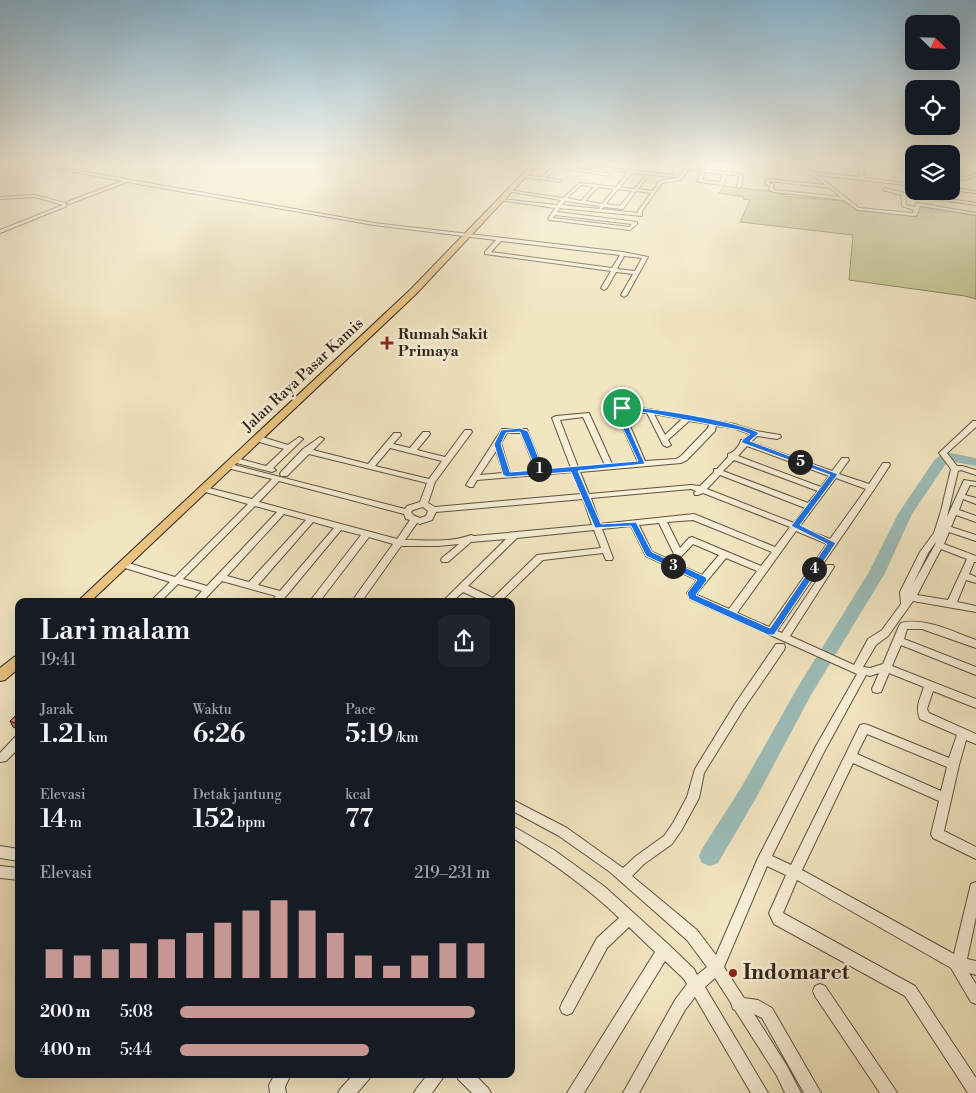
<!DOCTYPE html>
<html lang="id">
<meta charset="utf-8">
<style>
body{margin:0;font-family:"Libre Bodoni",serif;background:#20242c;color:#f1f3f6;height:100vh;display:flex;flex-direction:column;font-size:19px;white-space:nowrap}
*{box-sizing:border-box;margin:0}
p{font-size:16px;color:#9ea1a6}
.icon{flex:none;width:28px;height:28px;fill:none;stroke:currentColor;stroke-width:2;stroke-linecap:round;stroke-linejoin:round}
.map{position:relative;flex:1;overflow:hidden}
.details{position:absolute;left:15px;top:598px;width:500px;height:480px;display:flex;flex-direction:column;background:#171b24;border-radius:10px;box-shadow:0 5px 20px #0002}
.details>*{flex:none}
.needle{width:32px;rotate:113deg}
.fabs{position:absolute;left:905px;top:15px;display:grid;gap:10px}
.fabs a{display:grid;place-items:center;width:55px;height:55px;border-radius:10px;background:#171b24;box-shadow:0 5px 20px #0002;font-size:25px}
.pin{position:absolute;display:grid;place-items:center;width:42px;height:42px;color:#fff;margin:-21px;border:2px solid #fff;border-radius:50%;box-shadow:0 1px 5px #0007}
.km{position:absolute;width:25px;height:25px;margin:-12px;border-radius:50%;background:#222;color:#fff;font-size:14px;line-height:25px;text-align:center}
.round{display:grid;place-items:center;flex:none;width:52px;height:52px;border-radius:10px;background:#20242c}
.overview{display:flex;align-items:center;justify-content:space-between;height:85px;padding:0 25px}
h1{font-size:28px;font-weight:600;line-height:38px}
.stats{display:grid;grid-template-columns:repeat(3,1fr);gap:8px;height:85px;padding:5px 25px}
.stats div{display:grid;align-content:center}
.stats b{font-size:25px;font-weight:600}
.stats small{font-size:14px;font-weight:400}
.stats p{font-size:14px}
.chart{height:140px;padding:10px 25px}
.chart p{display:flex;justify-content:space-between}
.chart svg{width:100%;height:90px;margin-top:5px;stroke:#c59692;stroke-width:6}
ul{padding:0 25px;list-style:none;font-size:16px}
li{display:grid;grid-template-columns:80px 60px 1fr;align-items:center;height:38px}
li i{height:12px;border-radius:6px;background:#c59692}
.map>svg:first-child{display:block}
.green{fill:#c2c38e;stroke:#787253}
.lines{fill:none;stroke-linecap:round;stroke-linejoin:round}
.river{fill:#9cbeb9;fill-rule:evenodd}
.minor-casing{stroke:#5f5242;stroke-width:2}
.major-casing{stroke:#2e2118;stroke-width:2}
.minor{fill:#f7efd7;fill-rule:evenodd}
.major{fill:#e9c380;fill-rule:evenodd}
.wall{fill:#bd7e64;stroke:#2e2118}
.building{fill:#dc9374;stroke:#2e2118}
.route{fill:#1a73e8;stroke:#fff;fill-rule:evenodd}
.poi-dot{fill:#8f2418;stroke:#f7efd7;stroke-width:2}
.labels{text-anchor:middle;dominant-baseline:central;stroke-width:5;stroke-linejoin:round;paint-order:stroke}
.far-poi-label{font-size:15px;font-weight:bold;fill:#2e2118;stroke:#f7efd7;text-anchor:start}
.far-street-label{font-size:15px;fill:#2e2118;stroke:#f7efd7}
.near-poi-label{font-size:21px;font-weight:bold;fill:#2e2118;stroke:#f7efd7;text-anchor:start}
</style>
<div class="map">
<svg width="976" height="1093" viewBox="0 0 976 1093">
<rect width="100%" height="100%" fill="#f2e6c1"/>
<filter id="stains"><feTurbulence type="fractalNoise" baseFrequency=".004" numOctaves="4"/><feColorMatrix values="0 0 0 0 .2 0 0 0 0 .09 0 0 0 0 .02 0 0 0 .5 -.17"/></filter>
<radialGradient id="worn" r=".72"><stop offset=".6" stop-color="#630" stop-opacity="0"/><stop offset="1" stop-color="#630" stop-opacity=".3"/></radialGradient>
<path class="green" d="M724,186l60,7v3l59,5 13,8 61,7v-11l59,9v85l-11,-3 -116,-16 4,-45 -113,-13 10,-22 -7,-1 1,-2 -25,-4z"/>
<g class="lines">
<path class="river" d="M946,452l30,6v8l-27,-5 -4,4 -33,49 -27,59 -74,122 -55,103 -38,65 -8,3 -8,-3 -3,-7 3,-7 40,-63 57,-101 70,-113 29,-58 37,-55z"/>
<g class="minor-casing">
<g id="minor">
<path d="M16,163h6l-22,7v-2z"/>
<path d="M27,163h8l339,60 249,29 25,5 -21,38 -3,2 -3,-2 12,-21 -17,-2 -9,16 -3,2 -3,-2 10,-17 -126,-17v-2l11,-12 -122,-15 -247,-43 -58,22 -2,-1v-1l55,-21zM501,241l119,14 -8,13 -121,-16zM624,256l18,2 -7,13 -18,-2z"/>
<path d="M535,163h25l-14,15 15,2v2l-39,-5 2,-2 18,2 11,-11z"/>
<path d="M695,163h4l-4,5 32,4 2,-7 -9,-2h14l-3,9 12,3 -2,12 -2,1 -2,-1 2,-11 -12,-2 -3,10 -2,1 -23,-3 -2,-1 4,-10 -12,-2 -8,11 -19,3 -20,28v5l-82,-8 -3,4 80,10v2l-7,6 -80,-10 -2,-1 7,-11 -56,-8 2,-1 56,6 4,-5 -54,-9 2,-1 54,8 17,-15 36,4 12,-15 -50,-6 -5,2 38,6 -2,2 -42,-7 10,-5 97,11 -2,2 -40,-4 -12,14 14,2 10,-11 2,1 -8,10 15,2 6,-10 19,-3 8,-10 -14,-2 -1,-2 21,2zM705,172l18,2 -3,8 -18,-2zM581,185l13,2 -13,14 -14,-3zM598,187l16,2 -12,15 -17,-3zM618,189l14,2 -12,15 -14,-2zM636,191l15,2 -13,18v2l-37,-4 3,-2 19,2zM565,201l35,5 -1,2 1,1 -38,-4zM555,215l77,9 -3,3 -76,-9z"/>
<path d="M737,163c15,-1 32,6 46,1l2,1 -8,4z"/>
<path d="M790,163h5l17,9 48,5 -1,-12 2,-1 2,1 1,13 50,6v2l-97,-11 42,33 54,5 1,-3 -12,-4 -1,-11 -18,-5 2,-2 20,5 1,12 9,2 1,-3 2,-1 58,10v2l-56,-9 -3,9 -2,1 -57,-6 -14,-10 -70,-8 -5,-2 1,-4 -5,-2 1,-4 2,-1 58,6 -8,-6zM770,181l60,7 11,9 -66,-7 -2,-1 1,-4 -5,-2z"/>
<path d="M967,163l3,1 -19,3v-2z"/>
<path d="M914,167v2l-5,1 5,1v2l-16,-3z"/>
<path d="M976,173v3l-11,4 -14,-2v-2l13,2z"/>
<path d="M951,188l25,3v2l-25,-3z"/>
<path d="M917,191h4l2,4 53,8v2l-55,-8 -2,-1z"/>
<path d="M35,195l30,8 2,3 -67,27v-3l63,-25 -28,-8 -35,2v-2z"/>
<path d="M616,408l33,1 85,15 22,7 24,4 1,2 -4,2 -20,-3 -6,6 81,29 10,-13h6l1,2 -10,14 30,10 14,-21h6l1,2 -15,23 -98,143 5,2 45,-68h6l1,2 -44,69 64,29 14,-26 14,-9 19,-26 -1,-12 20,-40 14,-19 7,-22 10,-42 -12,-16 34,-32h3v6l-29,26 10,13h5l14,4v5l-15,-5 -3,1 -11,46 17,-37 12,2v4l-6,-1 -5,10 11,3v6l-13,-5 -4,11 17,6v6l-20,-7 -5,12 25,8v6l-27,-9 -5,12 32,12v6h-2l-5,12 7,3v6l-10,-3 -9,22 19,4v6l-63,-11 -25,35 -12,9 -13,22 7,1 13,-4 16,-38 2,-3c24,-6 52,9 75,17v8l-54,-19h-15l-3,10 72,28v8l-75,-30 -9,21 84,33v9l-43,-17 -6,18 2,4 47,21v10l-10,-4 -7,25 -15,66 32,16v12l-43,-21 -2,-4 8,-33 -86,-38 -51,107 152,84 16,-66 1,-4 5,-2v35l-9,42 9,2v14l-7,-2 7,11v20l-5,-2 -20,-34 -154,-88 -14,33 132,73 61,92v15h-8l-63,-97 -131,-72 -5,-11 17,-38 -19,-9 -43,101 20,31 14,2 14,8 49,85h-17l-42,-75 -8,-4 33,52 14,27h-16l-8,-17 -42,-66 -2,-1 -2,-6 -16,-25 -10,9 63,106h-17l-56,-96 -10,13 -46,83h-16l52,-93 12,-16 -3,-5 -19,-18 -81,132h-17l88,-141 -26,-25 -22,21 -35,65 -5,2 -5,-2 -2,-5 2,-5 35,-65 22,-20c-33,-32 -69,-57 -108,-81v-12l43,25 51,37 64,58 25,24 3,6 10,-8 -20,-27 -77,-68 -51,-36 -48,-26v-11l56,29 56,40 13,-12 28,-20 9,-13 14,-26 8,-28 40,-65 41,-60h8l1,3 -1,3 -41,60 -39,63 -5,25 -18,33 -9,13 -28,20 -12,12 65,54 19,25 42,-97 58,-112 41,-72 -167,-75 -3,-6 10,-13 -51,-24 -15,-30 -29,3 11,29 -1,2h-6l-3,-7 -60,7 -42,41h-18l-20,-9 -10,9h-10l63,-62 -35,3 -23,20h-6l-1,-2 1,-2 17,-14 -21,2h-37l-39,55h-10l41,-57 -24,-7 -49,64h-10l51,-66 -20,-5 -59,71h-10l4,-5 -54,-15 -19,20h-10l9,-10 -24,-7 -17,17h-10l19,-19 -48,-15 -1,-2 4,-3 50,15 73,-73 -46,-13 -1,-2 1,-2h3l47,12 20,-20 -45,-11 -1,-2 4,-2 175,45 2,-3 13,-4 7,-19 -118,-29 -22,22h-6l-1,-2 1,-2 22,-23 17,-12 4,2 -11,11 55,14 26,-31h6l1,2 -8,9 17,4 13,-16h6l1,2 -13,16 28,7 20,-27h6l1,2 -37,50 -7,21 7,4 146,-13 -8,-22 -96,8 -4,7h-3l-4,-2 36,-56h25l16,41 28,-2 -19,-50 4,-2 33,-3 23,51 26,-2 -23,-52zM624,412l23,1 16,32 4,2 4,-2 -3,-5 21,-19 20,3 -1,4 -27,28 -5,3 -31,2zM654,414l28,5 -17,16zM583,417l22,48 -27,2 -18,-47zM716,426l17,2 17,6 -6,6h-3c-1,5 -7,13 -13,14v3l-11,12h-3v3l-14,14 -9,-1 -102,9 -9,-22 101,-9 6,-3 28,-29zM507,433h14l15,38 -26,2 -9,-30zM747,446l82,30 -8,11 -83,-31zM390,448l52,13 -13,18 -54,-13zM496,451l7,22 -23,2zM734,460l84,31 -10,12 -85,-32zM720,475l85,33 -11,15 -87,-34zM836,478l30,11 -36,50 -25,-10 -5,-3zM279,481l125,33 2,5 4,1 -13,19 -138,-37zM691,489l5,2 -2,2 1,2h3l5,-2 87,34 -15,20 -81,-33 -94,10 -9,-26zM583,499l9,26 -118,11 -3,-1c-20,8 -45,5 -66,5l12,-17 3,1 12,-4 4,-8zM255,506l22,6 -70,74 -24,-7zM423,507l5,4 -2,5 -6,2 -7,-3 -2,-3 2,-2zM284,514l22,6 -57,62 -22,-6zM693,520l79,32 -11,14 -69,-29 -3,1 -9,10 -13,-26zM313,522l21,6 -54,63 -22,-6zM659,523l15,31 -6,5 -16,-7 -13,-27zM594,530l7,18 -64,7 -44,43 -25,-12 49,-48zM796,531l31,13 -58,83 -32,-14zM936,542l-1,3 -22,39 15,-31zM693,544l26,11 -17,20 -27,-12zM941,549l26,10 -19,41 -31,-5zM726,558l31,13 -28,38 -32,-14v-2zM879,673l-7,16 1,3 4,1 4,-1 8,-19 35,14c-4,12 -9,20 -4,32l37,16 -8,23 -81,-33 -4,-1 -4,1 -69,140 -19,-9 52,-104 42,-77 4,1zM867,734l80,33 -6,24 -84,-37z"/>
<path d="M256,437h6l26,8 11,-8 4,2 -30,29 3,2 -4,2 -39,-10 -1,-2 4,-2 30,8 18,-17 -28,-8z"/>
<path d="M19,735v13l-13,13 -6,1v-9l15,-16z"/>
<path d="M0,846l19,3v12l-19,-3z"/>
<path d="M0,866l19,2v12l-19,-2z"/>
<path d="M820,984l5,2 69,102 3,5h-17l-65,-97 -2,-5 2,-5z"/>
<path d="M275,1074h16l-6,13 1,6h-16l-1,-8z"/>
<path d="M354,1074h18l-3,5 -12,14h-19l3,-5z"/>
<path d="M428,1074h17l-3,5 -10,14h-18l3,-5z"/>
<path d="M456,1074h18l14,14 3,5h-19l-14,-14z"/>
</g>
</g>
<g class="major-casing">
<g id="major">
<path d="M533,163h6l-123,131 -325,307h-13l332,-311z"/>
<path d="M19,655v13l-14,12 -5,1v-13l14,-11z"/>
</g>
</g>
<use href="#minor" class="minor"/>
<use href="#major" class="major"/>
</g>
<path class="wall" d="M19,713v17l-6,-3 -3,-6z"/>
<path class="building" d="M19,713v10l-2,1 -7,-3z"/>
<linearGradient id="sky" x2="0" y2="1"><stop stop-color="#89b8d5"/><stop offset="0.52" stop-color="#f9f4e3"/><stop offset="1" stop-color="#f9f4e3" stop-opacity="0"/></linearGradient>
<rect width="976" height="316" fill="url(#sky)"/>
<path class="route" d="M619,407c21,-2 124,15 140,26l-9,8 88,33 -38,51 36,18 -62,92h-6l-79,-36 -2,-6 10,-13 -51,-24 -15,-30 -36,2 -24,-56 -64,5 -4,-2 -9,-31 7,-14 19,-2 8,3 15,38 95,-8 -23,-49zM623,411l26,2 90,17 11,4 -8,6v3l88,32 -39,51 36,18 -57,84 -74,-33 11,-15 -1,-3 -54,-25 -16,-30 -35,2 -23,-53 67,-7 -23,-52zM520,432l16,38 -26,2 -9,-28 5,-11z"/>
<g class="poi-dot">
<path d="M384.5 335.5h5v5h5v5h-5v5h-5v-5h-5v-5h5z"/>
<circle cx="733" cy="973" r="5"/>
</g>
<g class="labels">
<g class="far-poi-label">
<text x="398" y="334">Rumah Sakit<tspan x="398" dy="17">Primaya</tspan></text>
</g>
<g class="far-street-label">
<text transform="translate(303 375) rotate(-43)">Jalan Raya Pasar Kamis</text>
</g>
<g class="near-poi-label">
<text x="743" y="973">Indomaret</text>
</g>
</g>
<rect width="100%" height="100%" filter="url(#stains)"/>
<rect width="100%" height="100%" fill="url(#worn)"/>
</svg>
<div class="fabs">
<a><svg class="needle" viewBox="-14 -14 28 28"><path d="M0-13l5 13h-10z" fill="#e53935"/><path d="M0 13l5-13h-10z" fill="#9ea1a6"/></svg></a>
<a><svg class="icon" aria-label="locate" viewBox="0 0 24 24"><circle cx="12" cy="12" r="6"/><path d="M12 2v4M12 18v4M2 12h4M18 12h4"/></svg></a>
<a><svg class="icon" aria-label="layers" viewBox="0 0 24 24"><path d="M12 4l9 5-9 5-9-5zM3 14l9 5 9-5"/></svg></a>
</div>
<div class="pin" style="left:622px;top:408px;background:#1e9e55"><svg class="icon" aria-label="arrive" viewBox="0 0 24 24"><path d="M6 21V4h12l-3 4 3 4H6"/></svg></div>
<b class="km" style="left:539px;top:469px">1</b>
<b class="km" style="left:673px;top:566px">3</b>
<b class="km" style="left:814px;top:569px">4</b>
<b class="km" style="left:800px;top:462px">5</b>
<section class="details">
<div class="overview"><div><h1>Lari malam</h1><p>19:41</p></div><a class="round"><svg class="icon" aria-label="share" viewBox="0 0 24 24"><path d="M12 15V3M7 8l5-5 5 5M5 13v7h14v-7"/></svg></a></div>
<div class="stats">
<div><p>Jarak</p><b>1.21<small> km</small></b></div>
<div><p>Waktu</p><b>6:26</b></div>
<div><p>Pace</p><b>5:19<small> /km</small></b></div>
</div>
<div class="stats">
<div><p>Elevasi</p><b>14<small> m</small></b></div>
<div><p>Detak jantung</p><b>152<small> bpm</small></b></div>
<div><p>kcal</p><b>77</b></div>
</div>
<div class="chart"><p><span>Elevasi</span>219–231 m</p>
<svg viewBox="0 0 160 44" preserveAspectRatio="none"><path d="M5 44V30M15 44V33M25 44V30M35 44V27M45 44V25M55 44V22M65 44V17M75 44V11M85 44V6M95 44V11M105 44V22M115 44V33M125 44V38M135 44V33M145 44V27M155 44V27"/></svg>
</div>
<ul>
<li><b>200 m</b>5:08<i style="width:95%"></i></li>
<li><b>400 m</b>5:44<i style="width:61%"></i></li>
</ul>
</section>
</div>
